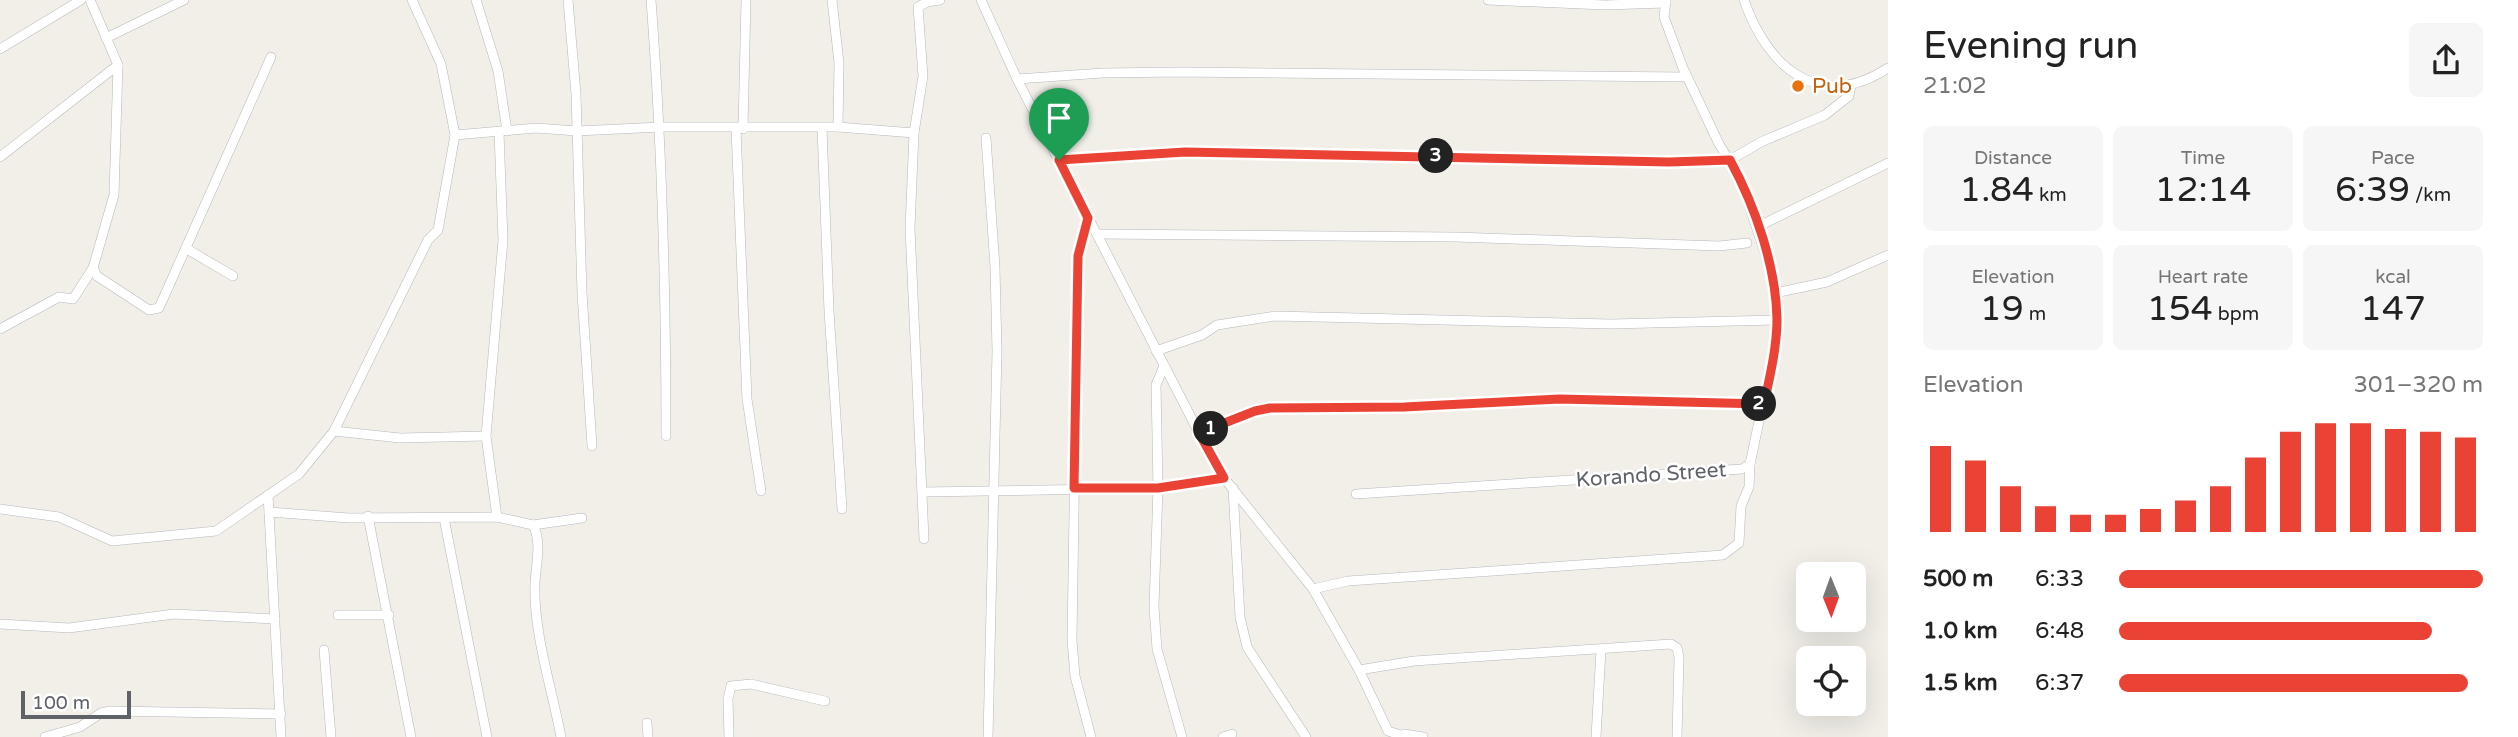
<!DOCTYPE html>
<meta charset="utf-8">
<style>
body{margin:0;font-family:"Varela Round",sans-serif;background:#f6f6f6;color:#222;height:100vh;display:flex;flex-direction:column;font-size:26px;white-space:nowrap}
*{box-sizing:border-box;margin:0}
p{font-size:23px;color:#767676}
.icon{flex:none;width:38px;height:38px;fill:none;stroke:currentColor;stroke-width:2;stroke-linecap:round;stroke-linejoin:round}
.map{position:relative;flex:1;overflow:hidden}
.sheet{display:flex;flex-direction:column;background:#fff;width:630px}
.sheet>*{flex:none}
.needle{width:46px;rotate:179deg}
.controls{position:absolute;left:1796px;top:562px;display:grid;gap:14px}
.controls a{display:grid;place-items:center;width:70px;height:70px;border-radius:10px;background:#fff;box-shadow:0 7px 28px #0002;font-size:35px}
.scale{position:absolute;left:21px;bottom:18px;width:110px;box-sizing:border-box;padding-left:7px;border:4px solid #5f6368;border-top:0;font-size:19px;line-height:24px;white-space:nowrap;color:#5f6368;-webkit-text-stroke:5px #fff;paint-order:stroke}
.pin{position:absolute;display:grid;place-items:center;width:60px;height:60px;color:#fff;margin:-72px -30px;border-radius:50% 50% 50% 0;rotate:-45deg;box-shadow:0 0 7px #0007}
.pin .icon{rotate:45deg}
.km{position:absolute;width:35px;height:35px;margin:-18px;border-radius:50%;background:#222;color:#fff;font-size:19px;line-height:35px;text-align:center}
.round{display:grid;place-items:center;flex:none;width:74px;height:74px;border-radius:10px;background:#f6f6f6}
.summary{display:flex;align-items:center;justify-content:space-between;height:119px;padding:0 35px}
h1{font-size:38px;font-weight:600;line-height:52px}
.stats{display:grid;grid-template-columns:repeat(3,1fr);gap:10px;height:119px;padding:7px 35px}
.stats div{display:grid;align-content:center;border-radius:10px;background:#f6f6f6;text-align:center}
.stats b{font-size:35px;font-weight:600}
.stats small{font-size:19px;font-weight:400}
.stats p{font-size:19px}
.chart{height:196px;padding:14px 35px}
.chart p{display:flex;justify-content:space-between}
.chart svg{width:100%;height:126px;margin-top:7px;stroke:#ea4335;stroke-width:6}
ul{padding:0 35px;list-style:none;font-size:23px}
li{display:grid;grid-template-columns:112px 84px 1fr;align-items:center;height:52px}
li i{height:18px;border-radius:9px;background:#ea4335}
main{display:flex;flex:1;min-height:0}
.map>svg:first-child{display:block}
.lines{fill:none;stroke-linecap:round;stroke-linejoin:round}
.minor-casing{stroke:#b5b8bc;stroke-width:10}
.minor{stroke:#fff;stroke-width:9}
.route-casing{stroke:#fff;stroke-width:14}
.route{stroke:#ea4335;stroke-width:9}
.food-dot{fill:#e8710a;stroke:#fff;stroke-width:2.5}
.labels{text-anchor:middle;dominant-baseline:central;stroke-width:5;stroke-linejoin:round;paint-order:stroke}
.food-label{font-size:21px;fill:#c56008;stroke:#fff;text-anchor:start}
.street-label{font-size:21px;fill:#5f6368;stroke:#fff}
</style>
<main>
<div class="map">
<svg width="1888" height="737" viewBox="0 0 1888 737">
<rect width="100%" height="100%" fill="#f1efe8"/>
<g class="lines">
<g class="minor-casing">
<g id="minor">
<path d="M412,0l29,64 14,71 81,-7 41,3 84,-4h177l76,6"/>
<path d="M476,0l22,71 9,60"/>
<path d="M568,0l8,94 6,199 10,153"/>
<path d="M651,0c11,146 15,290 15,436"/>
<path d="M832,0l7,63 -1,64"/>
<path d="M981,0l36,79 182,354 25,45 89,111 46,81 29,61 18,6"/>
<path d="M1488,0l117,5 61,-2"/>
<path d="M1744,0c23,67 75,113 144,68"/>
<path d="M106,38l78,-38"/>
<path d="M0,49l81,-49"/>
<path d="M118,65l-4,130 -21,73 4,8 52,34 10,-2 112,-251"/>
<path d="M1017,79l86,-6 78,-1 506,5"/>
<path d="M822,128l7,183 13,198"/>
<path d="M736,129l11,270 14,92"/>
<path d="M743,129l3,-129"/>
<path d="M986,138l9,129 2,84 -9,386"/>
<path d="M0,157l118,-92 -28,-65"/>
<path d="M1059,160l126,-8 484,10 61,-2 31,-18 64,-27 24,-19 2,-11"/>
<path d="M1089,218l-11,38 -6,384 3,36 16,61"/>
<path d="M1757,227l131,-64"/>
<path d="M1097,234l359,3 263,9 28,-3"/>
<path d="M187,249l46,27"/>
<path d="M1775,293l52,-11 61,-27"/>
<path d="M0,329l59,-32 14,2 20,-31"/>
<path d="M1156,351l46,-16 15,-10 58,-9 336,8 166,-4"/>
<path d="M1164,366l-8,19 2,103 -4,119 3,42 25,88"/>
<path d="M334,431l66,7 86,-2"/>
<path d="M1199,433l56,-22 15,-3 134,-1 156,-8 204,5"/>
<path d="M1233,488l7,129 7,30 59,90"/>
<path d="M923,492l235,-4 66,-10"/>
<path d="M1356,494l386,-25 8,-5 24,-114 3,-30 -5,-46 -32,-96 -21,-34 -36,-76 -19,-51 2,-17"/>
<path d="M268,495l1,17 80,6 148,-1 36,8c9,16 3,39 2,58 -2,48 17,106 26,154"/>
<path d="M0,509l59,8 53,24 104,-10 83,-57 35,-43 94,-191 10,-10 17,-95"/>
<path d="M269,512l12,225"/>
<path d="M368,516l43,221"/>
<path d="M497,517l-11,-81 17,-196 -4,-108"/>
<path d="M444,518l43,219"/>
<path d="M533,525l49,-7"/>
<path d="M924,539l-14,-311 4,-95 9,-57 -5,-69 9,-5 13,-2"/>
<path d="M1313,589l35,-8 375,-26 16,-12 2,-37 8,-19 1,-23"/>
<path d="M338,615h51"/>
<path d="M0,624l69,4 105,-14 101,5"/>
<path d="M324,650l7,87"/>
<path d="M1359,670l55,-9 257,-17 6,4 2,9 -2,80"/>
<path d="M647,723l1,14"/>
<path d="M1404,734l19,3"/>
<path d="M45,737l35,-10 21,-14 9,-2 171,3"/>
<path d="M729,737l-1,-38 3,-13 20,-2 74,17"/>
<path d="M1223,737l9,-3"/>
<path d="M1596,737l5,-87"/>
</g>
</g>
<use href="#minor" class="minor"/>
</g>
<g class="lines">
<g class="route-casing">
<path id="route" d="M1185,152l484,10 61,-2c25,46 46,106 47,159 0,28 -7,57 -13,85l-204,-5 -156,8 -134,1 -15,3 -56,22 25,45 -66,10h-84l4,-232 10,-38 -29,-58z"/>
</g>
<use href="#route" class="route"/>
</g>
<circle class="food-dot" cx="1798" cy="86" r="7"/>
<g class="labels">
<g class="food-label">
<text x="1812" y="86">Pub</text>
</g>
<g class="street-label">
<text transform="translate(1651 475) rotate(-4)">Korando Street</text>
</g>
</g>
</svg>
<div class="controls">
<a><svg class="needle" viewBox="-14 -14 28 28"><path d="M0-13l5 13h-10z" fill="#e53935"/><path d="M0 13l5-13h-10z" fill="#767676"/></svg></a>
<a><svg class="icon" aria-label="locate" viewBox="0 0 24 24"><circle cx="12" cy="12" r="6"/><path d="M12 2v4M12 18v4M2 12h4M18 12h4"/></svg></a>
</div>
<div class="scale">100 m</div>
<div class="pin" style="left:1059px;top:160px;background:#1e9e55"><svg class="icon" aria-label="arrive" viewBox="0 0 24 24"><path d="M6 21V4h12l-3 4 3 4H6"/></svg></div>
<b class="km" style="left:1211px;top:429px">1</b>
<b class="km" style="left:1759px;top:404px">2</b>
<b class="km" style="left:1436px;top:156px">3</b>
</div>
<section class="sheet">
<div class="summary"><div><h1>Evening run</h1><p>21:02</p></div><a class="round"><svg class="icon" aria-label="share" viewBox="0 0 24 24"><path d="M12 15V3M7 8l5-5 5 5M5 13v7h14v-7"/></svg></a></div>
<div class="stats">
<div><p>Distance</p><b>1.84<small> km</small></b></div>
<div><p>Time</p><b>12:14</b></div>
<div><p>Pace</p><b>6:39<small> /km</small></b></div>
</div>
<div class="stats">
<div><p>Elevation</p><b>19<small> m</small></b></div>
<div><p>Heart rate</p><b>154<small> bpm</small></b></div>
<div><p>kcal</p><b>147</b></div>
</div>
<div class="chart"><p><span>Elevation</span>301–320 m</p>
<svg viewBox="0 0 160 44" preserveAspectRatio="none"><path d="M5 44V14M15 44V19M25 44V28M35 44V35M45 44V38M55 44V38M65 44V36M75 44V33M85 44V28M95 44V18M105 44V9M115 44V6M125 44V6M135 44V8M145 44V9M155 44V11"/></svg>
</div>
<ul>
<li><b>500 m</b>6:33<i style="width:100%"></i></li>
<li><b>1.0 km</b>6:48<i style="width:86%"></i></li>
<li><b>1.5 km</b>6:37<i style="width:96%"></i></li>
</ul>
</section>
</main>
